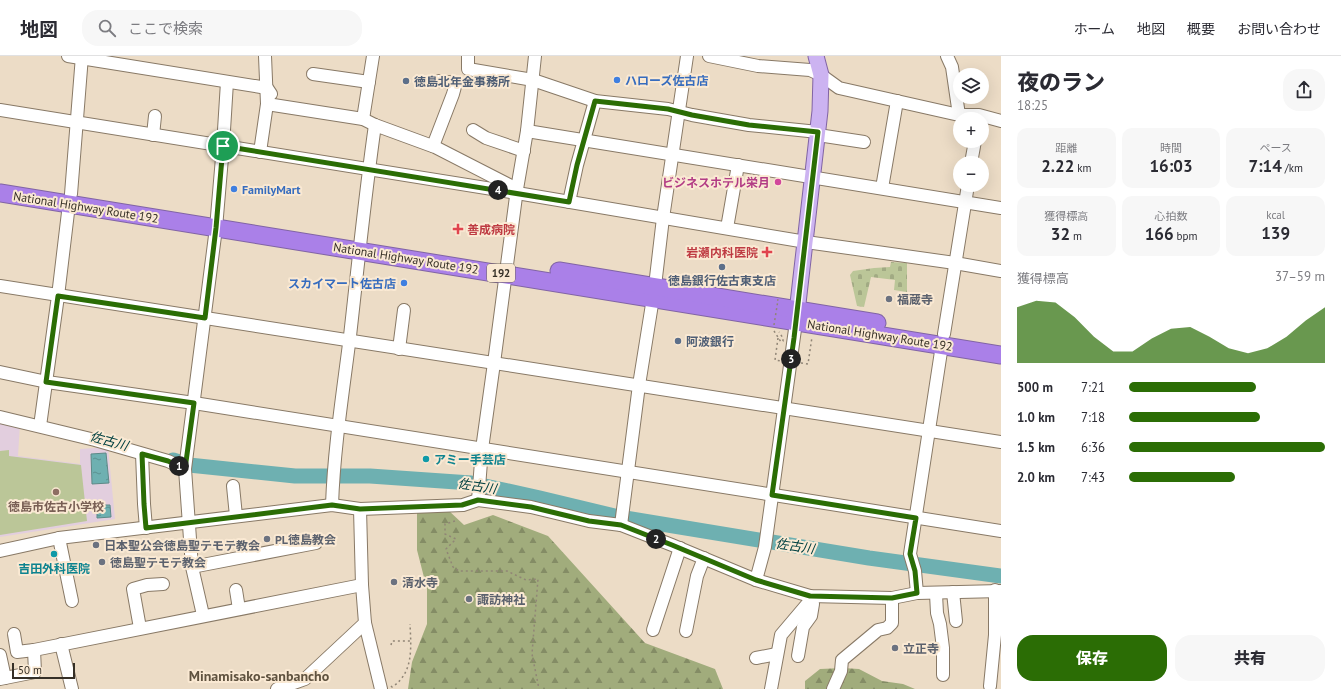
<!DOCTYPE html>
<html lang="ja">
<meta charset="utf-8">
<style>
body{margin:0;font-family:"PT Sans","Noto Sans JP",sans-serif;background:#f7f7f7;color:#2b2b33;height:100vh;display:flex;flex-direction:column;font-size:15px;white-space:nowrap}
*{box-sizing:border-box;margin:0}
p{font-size:13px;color:#7c7c81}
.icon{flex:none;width:22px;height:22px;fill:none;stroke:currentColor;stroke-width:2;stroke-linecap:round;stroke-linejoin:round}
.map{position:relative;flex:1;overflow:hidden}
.panel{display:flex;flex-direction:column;background:#fff;width:340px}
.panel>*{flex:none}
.buttons{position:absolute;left:953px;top:12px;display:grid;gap:8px}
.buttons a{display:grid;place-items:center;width:36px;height:36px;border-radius:50%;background:#fff;box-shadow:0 4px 16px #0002;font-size:20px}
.scale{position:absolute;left:12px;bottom:10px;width:63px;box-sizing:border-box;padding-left:4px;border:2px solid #352f26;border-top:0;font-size:11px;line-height:14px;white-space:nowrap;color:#352f26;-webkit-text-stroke:3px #fae9d3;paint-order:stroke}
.pin{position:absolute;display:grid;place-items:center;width:34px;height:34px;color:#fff;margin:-17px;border:2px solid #fff;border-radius:50%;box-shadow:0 1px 4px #0007}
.km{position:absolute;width:20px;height:20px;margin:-10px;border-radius:50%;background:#222;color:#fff;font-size:11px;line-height:20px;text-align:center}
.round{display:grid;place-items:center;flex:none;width:42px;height:42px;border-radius:16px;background:#f7f7f7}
.summary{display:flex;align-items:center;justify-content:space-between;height:68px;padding:0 16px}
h1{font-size:22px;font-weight:800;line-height:30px}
.stats{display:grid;grid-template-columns:repeat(3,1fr);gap:6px;height:68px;padding:4px 16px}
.stats div{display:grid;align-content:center;border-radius:10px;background:#f7f7f7;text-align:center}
.stats b{font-size:17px;font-weight:800}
.stats small{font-size:11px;font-weight:400}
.stats p{font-size:11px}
.chart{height:112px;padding:8px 16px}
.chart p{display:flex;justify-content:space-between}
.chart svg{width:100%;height:72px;margin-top:4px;fill:#2b6d05;opacity:.7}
.cta{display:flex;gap:8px;margin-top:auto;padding:8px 16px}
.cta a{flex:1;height:46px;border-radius:16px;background:#2b6d05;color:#fff;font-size:16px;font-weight:800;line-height:46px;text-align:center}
.cta a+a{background:#f7f7f7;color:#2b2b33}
ul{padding:0 16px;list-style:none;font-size:13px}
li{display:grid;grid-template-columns:64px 48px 1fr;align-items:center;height:30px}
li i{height:10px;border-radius:5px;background:#2b6d05}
header{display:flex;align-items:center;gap:24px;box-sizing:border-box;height:56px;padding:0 20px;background:#fff;border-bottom:1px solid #e1e1e2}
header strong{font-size:19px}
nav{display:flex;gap:22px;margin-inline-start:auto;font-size:14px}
.search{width:280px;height:36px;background:#f7f7f7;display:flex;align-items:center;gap:10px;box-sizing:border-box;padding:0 14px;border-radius:16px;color:#7c7c81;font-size:15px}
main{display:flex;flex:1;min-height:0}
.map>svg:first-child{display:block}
.education{fill:#e2cede}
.grass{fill:#bbc698}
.forest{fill:url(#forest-firs)}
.cemetery{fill:url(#cemetery-stones)}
.water{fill:url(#water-ripples);stroke:#5d8987}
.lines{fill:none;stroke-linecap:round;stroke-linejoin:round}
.river{stroke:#6eb0b1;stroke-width:15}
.minor-casing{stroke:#887966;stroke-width:14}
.major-casing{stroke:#8164a4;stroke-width:17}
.highway-casing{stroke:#8164a4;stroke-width:19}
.path{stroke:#908576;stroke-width:1.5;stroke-dasharray:2 3;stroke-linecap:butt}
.minor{stroke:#fff;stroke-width:12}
.major{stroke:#ccb3f1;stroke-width:15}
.highway{stroke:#aa80e8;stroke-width:17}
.path-bridge{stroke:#908576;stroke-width:1.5;stroke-dasharray:2 3;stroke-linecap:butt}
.route-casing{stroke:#fff;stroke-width:8}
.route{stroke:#2b6d05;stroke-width:5}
.shop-dot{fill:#3f7fe0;stroke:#fae9d3;stroke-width:1.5}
.service-dot{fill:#5c6f8a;stroke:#fae9d3;stroke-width:1.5}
.hotel-dot{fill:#d1479c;stroke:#fae9d3;stroke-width:1.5}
.health-dot{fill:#e0444e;stroke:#fae9d3;stroke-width:1.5}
.worship-dot{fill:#6b7280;stroke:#fae9d3;stroke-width:1.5}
.culture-dot{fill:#0f9aa8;stroke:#fae9d3;stroke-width:1.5}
.education-dot{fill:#8d6e63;stroke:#fae9d3;stroke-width:1.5}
.labels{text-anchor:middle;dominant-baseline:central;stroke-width:4;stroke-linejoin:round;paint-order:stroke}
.shield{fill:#fae9d3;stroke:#70675a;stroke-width:1}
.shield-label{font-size:11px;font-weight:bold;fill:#352f26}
.shop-label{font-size:12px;font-weight:bold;fill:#366cbe;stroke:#fae9d3;text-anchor:start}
.service-label{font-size:12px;font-weight:bold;fill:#4e5e75;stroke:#fae9d3;text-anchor:start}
.hotel-label{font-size:12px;font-weight:bold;fill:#b23c85;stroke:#fae9d3;text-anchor:end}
.street-label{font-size:12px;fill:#352f26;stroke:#fae9d3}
.health-label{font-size:12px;font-weight:bold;fill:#be3a42;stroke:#fae9d3;text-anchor:start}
.worship-label{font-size:12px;font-weight:bold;fill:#5b616d;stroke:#fae9d3;text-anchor:start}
.culture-label{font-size:12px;font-weight:bold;fill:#0d838f;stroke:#fae9d3;text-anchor:start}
.education-label{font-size:12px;font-weight:bold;fill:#785e54;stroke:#fae9d3}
.water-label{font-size:13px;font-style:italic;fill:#004041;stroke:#fae9d3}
.quarter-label{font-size:14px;font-weight:bold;fill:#5f523f;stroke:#fae9d3}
</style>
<header>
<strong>地図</strong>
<div class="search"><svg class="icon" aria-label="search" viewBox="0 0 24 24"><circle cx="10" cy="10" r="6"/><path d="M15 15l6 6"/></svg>ここで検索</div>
<nav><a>ホーム</a><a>地図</a><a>概要</a><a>お問い合わせ</a></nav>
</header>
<main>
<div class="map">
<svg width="1001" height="633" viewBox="0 0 1001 633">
<defs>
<pattern id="forest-firs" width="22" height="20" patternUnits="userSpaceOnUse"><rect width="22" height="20" fill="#a1ac7c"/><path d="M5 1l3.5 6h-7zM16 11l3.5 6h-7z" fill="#848c65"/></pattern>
<pattern id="cemetery-stones" width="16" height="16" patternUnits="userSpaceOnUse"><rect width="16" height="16" fill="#bbc698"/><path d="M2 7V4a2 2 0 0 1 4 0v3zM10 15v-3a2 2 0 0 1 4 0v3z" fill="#a1aa83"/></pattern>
<pattern id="water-ripples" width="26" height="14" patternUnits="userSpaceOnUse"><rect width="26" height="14" fill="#6eb0b1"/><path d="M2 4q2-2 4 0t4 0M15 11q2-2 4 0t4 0" fill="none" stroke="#5b9090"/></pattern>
</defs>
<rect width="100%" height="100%" fill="#ecdcc6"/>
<path class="education" d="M0,366l20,2 -2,32 62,8v-15l28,-2 7,72 -115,18z"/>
<path class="grass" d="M9,394v6l72,9 6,56 -87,14v-84z"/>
<g class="forest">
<path d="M447,453l17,16 29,-10 55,21 97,107 70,26 8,20h-315l4,-27 15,-38v-35l-10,-39v-39z"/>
<path d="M843,612l16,1 23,12 21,3 12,5h-110v-8l15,-12z"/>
</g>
<path class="cemetery" d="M891,206l16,1v29l-13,-2 1,-10 -24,-3 -7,30 -7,-1 -7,-31 3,-4 21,-3 16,-1z"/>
<g class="water">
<path d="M106,397l3,30 -17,1 -1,-30z"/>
<path d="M97,449h13l1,12 -14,1z"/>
</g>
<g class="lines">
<path class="river" d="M173,404l16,5 106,11h75l101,7 69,15 79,19 250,41 132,18"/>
<g class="minor-casing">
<g id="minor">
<path d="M68,0l199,32 4,6"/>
<path d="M265,0l2,48 96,15 12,6 60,22 82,42"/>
<path d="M468,0v13l65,11 62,21 73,8 24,6 57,10 69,7"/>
<path d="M709,0l49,10 52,4 11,5 18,13 120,27h20l22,6"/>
<path d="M947,0l5,11 7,48"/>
<path d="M313,18l56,8"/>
<path d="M0,54l517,83 289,49 149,21 46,8"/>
<path d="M363,63l10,-63"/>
<path d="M473,74l13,8 38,13"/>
<path d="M527,75l474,77"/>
<path d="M153,79l2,-19"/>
<path d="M818,79l46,7"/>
<path d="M433,90l20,-52 3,-11 -17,-2"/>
<path d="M260,96l7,-48"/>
<path d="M971,107l4,-22"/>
<path d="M882,132l15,-87"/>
<path d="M71,138l11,-138"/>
<path d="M569,146l8,-37 18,-64"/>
<path d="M727,172l11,-63"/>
<path d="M0,230l1001,156"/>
<path d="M655,230l8,-68 24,-162"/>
<path d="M944,278l24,-149"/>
<path d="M399,293l5,-39"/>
<path d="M0,316l47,10 147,21 807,128"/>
<path d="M0,361l95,23 73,21 17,8"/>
<path d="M40,370l18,-130 11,-92"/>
<path d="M142,398l2,50 2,24"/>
<path d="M233,430l3,30"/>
<path d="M478,444l4,-51 12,-86 23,-174 10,-58 8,-75"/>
<path d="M332,449c2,-57 11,-113 18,-169 8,-71 15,-141 25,-211"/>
<path d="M621,469l18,-140 14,-87"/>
<path d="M59,482l13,63"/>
<path d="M0,495l59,-13 273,-33 28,4 103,-4 15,-5 53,7 58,14 32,4 51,20 84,35 54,16 82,2 25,-5 84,-2"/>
<path d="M192,511l124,-24"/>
<path d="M756,524l9,-33 31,-225"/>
<path d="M236,534l3,19"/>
<path d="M953,536l3,29"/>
<path d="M917,537l-2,-22 -5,-17 32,-209"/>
<path d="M936,538l1,19 3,11 3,24v27"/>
<path d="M203,559l-11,-48 -7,-98 31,-241 7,-82 4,-64"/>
<path d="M365,567l16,66"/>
<path d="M140,572l-7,-39 14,-4 16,-1"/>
<path d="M653,574l27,-82"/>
<path d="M686,575l11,-55 7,-18"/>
<path d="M14,578l3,18 17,-2"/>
<path d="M61,588l11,45"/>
<path d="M0,599l5,23"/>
<path d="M798,600l5,-29 8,-11 2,-12 -4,-2"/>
<path d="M756,602l21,-4"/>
<path d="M0,623l35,-7 -1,-22 328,-65"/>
<path d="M990,630l5,-51v-45"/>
<path d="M277,633l28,-10 60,-56 -3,-38 -2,-76"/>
<path d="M771,633l10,-54 28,-33 1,-6"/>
<path d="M833,633l8,-18 1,-11 36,-30 9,-2 5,-5v-25"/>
</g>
</g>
<g class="major-casing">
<path id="major" d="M796,265l24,-210 1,-36 -5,-19"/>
</g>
<g class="highway-casing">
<g id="highway">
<path d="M0,137l1001,162"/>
<path d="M559,215l318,52"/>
</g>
</g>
<g class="path">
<path d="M774,275l7,11 2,-1v-3l-4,-6"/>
<path d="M778,282l-3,22 7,1"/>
<path d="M801,307l7,1 4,-27"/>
<path d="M455,465l-10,3v10l11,5 -10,10 7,18 6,4h48l19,9 12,-1 -6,75 7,35"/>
<path d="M391,589l1,-4h19"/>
<path d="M391,630l1,1c22,-14 19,-40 18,-63"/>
</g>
<use href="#minor" class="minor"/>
<use href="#major" class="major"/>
<use href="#highway" class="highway"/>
<path class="path-bridge" d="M774,269l4,-25h-1"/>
</g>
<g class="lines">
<g class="route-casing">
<path id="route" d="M595,45l73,8 24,6 57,10 69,7 -24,206 -22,157 144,23 -6,36 5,17 2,22 -25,5 -82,-2 -54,-16 -84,-35 -51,-20 -32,-4 -58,-14 -53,-7 -16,5 -102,4 -28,-4 -186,23 -2,-24 -2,-50 26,7 17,8 9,-66 -148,-21 12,-86 147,22 11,-90 7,-82 346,56 8,-37z"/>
</g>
<use href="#route" class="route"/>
</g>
<g class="shop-dot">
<circle cx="617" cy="24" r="4"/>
<circle cx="234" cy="133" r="4"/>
<circle cx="404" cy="227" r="4"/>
</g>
<g class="service-dot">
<circle cx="406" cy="25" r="4"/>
<circle cx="722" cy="211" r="4"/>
<circle cx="678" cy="285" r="4"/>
</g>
<circle class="hotel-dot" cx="778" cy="126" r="4"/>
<g class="health-dot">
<path d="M456 167h4v4h4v4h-4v4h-4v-4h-4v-4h4z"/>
<path d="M765 190h4v4h4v4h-4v4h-4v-4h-4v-4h4z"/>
</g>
<g class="worship-dot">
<circle cx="889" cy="243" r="4"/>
<circle cx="267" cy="483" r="4"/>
<circle cx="96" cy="489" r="4"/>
<circle cx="102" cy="506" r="4"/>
<circle cx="394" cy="526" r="4"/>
<circle cx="469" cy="543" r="4"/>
<circle cx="895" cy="592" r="4"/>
</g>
<g class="culture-dot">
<circle cx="426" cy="403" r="4"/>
<circle cx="54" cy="498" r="4"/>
</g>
<circle class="education-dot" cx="56" cy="436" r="4"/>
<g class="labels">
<rect class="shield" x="487" y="208" width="28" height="18" rx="3"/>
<g class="shield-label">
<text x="501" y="217">192</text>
</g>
<g class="shop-label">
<text x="625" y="24">ハローズ佐古店</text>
<text x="242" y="133">FamilyMart</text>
<text x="396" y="227" text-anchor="end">スカイマート佐古店</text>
</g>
<g class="service-label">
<text x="414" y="25">徳島北年金事務所</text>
<text x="722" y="224" text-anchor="middle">徳島銀行佐古東支店</text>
<text x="686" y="285">阿波銀行</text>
</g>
<g class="hotel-label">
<text x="770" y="126">ビジネスホテル栄月</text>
</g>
<g class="street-label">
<text transform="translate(86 151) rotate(9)">National Highway Route 192</text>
<text transform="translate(406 202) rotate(9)">National Highway Route 192</text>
<text transform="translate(880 279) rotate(9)">National Highway Route 192</text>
</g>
<g class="health-label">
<text x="467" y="173">善成病院</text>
<text x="758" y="196" text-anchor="end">岩瀬内科医院</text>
</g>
<g class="worship-label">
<text x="897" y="243">福蔵寺</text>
<text x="275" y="483">PL徳島教会</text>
<text x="104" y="489">日本聖公会徳島聖テモテ教会</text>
<text x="110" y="506">徳島聖テモテ教会</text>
<text x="402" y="526">清水寺</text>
<text x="477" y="543">諏訪神社</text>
<text x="903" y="592">立正寺</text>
</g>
<g class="culture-label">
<text x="434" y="403">アミー手芸店</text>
<text x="54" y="512" text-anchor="middle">吉田外科医院</text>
</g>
<g class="education-label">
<text x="56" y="450">徳島市佐古小学校</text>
</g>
<g class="water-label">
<text transform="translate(109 385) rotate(16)">佐古川</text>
<text transform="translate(477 430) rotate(9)">佐古川</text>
<text transform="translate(795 490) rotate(9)">佐古川</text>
</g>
<g class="quarter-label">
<text x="259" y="620">Minamisako-sanbancho</text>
</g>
</g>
</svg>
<div class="buttons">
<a><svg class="icon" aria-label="layers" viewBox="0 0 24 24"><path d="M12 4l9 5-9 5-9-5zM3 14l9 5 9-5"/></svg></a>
<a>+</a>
<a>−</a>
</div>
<div class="scale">50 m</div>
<div class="pin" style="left:223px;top:90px;background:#1e9e55"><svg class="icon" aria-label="arrive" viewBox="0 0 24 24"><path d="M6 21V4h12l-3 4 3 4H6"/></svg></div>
<b class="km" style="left:179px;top:410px">1</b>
<b class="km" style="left:656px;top:483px">2</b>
<b class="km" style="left:791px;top:303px">3</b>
<b class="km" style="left:498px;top:134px">4</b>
</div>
<section class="panel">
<div class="summary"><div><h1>夜のラン</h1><p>18:25</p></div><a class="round"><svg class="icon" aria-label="share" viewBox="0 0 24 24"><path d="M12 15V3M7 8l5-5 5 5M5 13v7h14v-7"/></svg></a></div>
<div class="stats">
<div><p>距離</p><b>2.22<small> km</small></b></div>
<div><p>時間</p><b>16:03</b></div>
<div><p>ペース</p><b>7:14<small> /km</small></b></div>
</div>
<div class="stats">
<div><p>獲得標高</p><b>32<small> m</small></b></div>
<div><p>心拍数</p><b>166<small> bpm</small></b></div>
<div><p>kcal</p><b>139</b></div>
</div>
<div class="chart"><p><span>獲得標高</span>37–59 m</p>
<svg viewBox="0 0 160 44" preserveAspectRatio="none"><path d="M0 44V10L10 6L20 7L30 16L40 28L50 37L60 37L70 29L80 23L90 22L100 28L110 35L120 38L130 35L140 28L150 18L160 10V44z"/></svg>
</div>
<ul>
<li><b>500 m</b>7:21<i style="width:65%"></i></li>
<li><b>1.0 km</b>7:18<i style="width:67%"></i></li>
<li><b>1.5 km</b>6:36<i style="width:100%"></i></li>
<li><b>2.0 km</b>7:43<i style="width:54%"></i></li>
</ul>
<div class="cta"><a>保存</a><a>共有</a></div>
</section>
</main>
